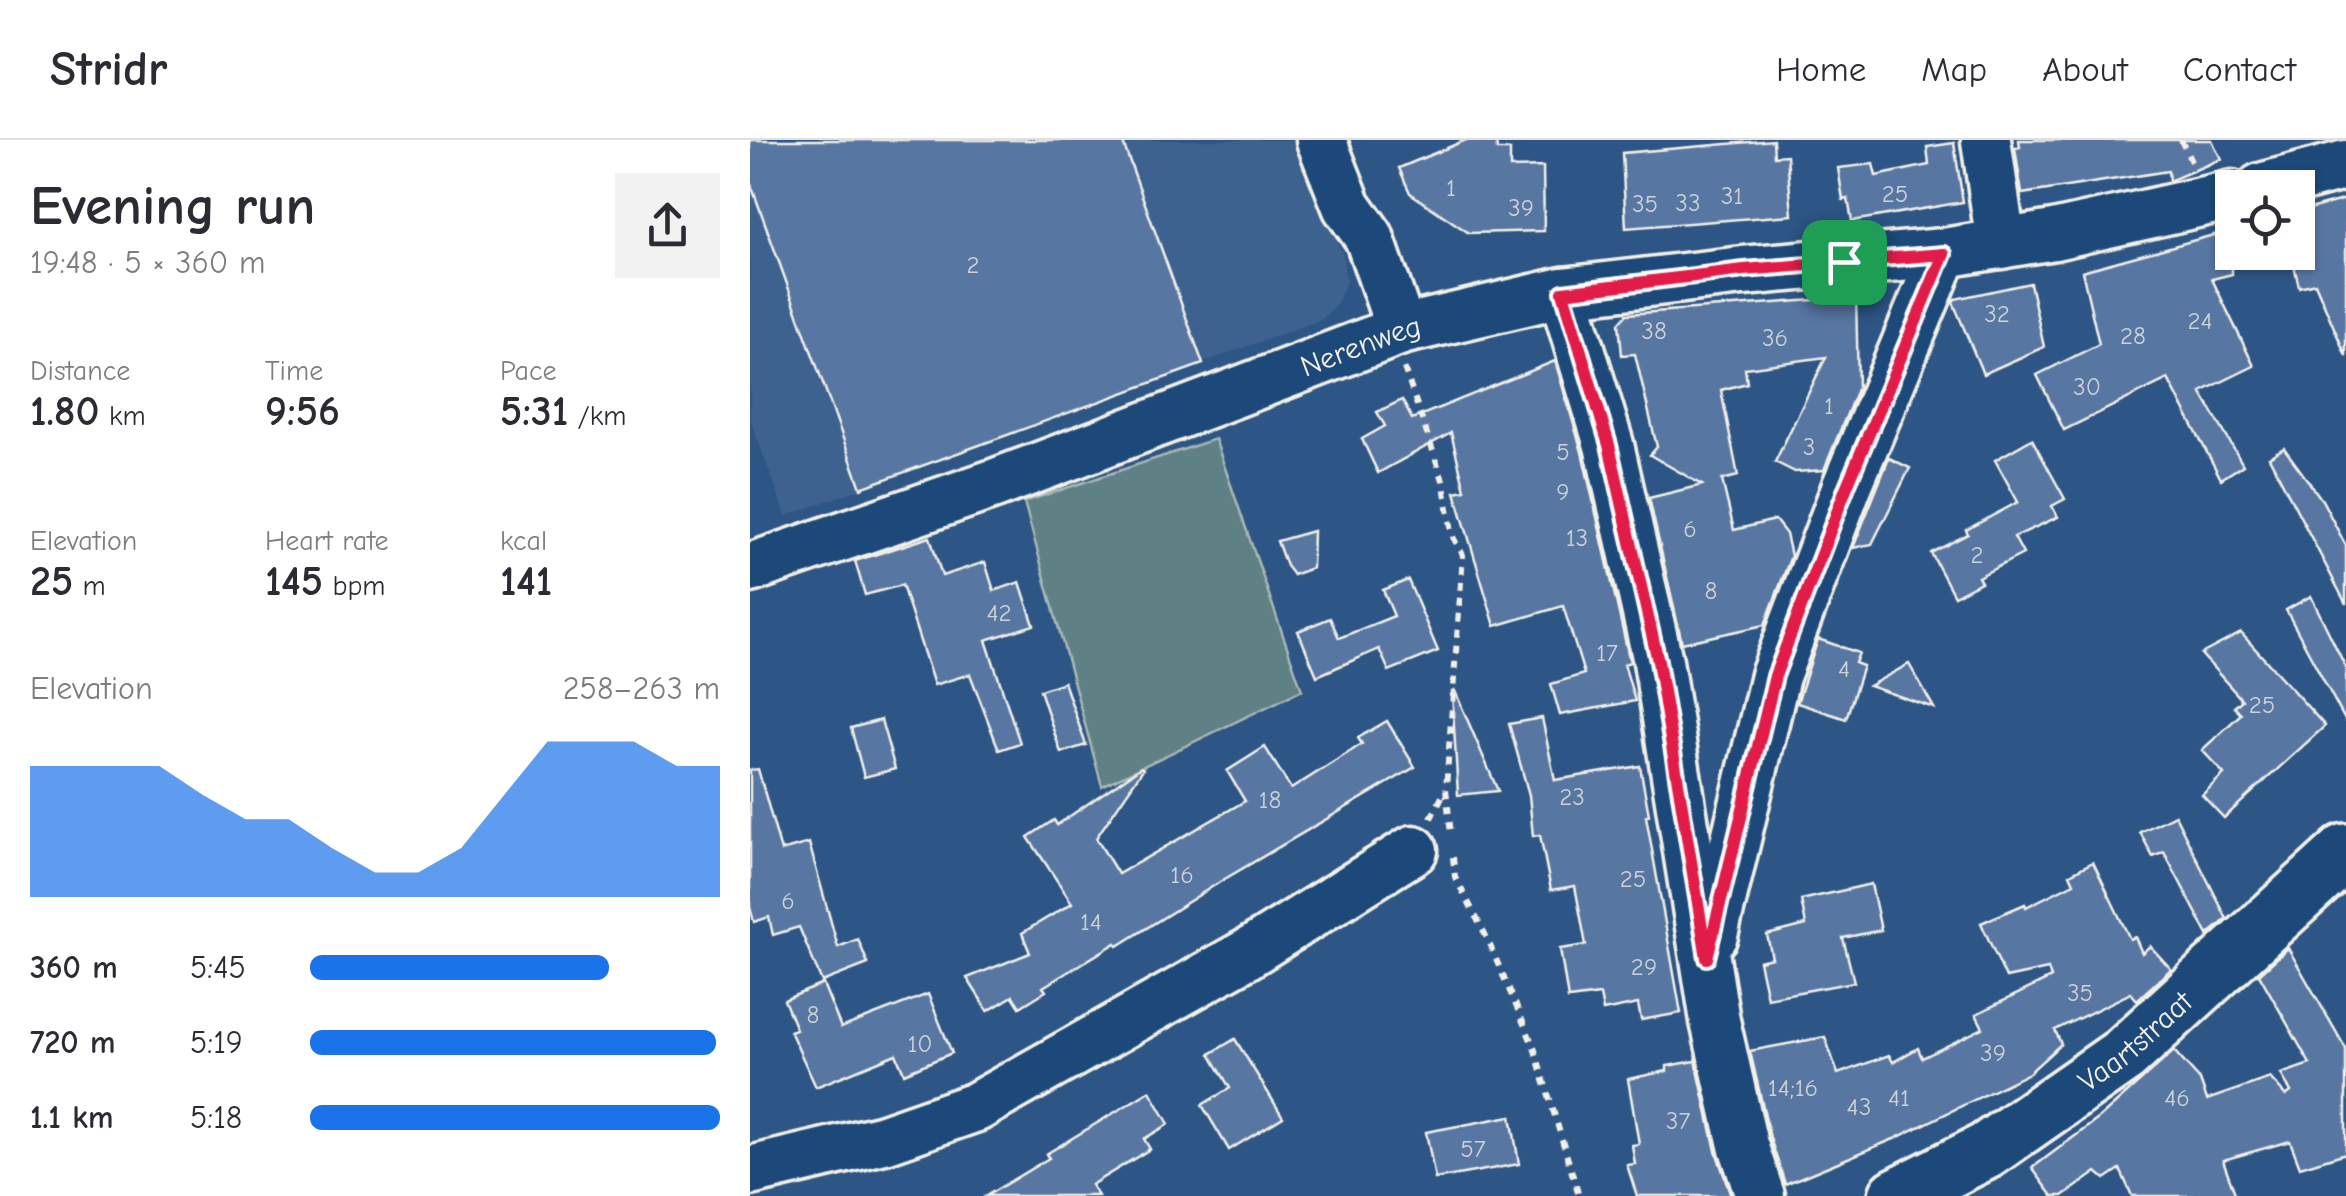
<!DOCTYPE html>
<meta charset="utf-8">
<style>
body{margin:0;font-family:"Comic Neue",sans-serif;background:#f2f2f3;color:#2b2b33;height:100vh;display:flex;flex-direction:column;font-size:38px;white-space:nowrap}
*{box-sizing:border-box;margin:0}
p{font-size:32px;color:#7c7c81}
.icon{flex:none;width:55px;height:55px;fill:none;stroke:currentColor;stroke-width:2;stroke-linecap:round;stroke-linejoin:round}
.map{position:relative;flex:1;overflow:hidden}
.panel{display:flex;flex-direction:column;background:#fff;width:750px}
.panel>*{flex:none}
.controls{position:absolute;left:1465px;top:30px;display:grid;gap:20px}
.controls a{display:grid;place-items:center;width:100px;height:100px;border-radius:0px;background:#fff;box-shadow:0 2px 8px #0004;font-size:50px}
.pin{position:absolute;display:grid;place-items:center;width:85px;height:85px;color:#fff;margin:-42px;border-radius:20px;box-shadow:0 5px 15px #0006}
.round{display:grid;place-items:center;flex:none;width:105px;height:105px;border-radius:0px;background:#f2f2f3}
.summary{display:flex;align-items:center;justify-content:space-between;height:170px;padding:0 30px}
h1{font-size:55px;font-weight:700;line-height:75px}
.stats{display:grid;grid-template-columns:repeat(3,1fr);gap:15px;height:170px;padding:10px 30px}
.stats div{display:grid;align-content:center}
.stats b{font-size:42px;font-weight:700}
.stats small{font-size:28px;font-weight:400}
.stats p{font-size:28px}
.chart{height:280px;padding:20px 30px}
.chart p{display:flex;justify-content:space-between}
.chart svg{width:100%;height:180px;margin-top:10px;fill:#1a73e8;opacity:.7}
ul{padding:0 30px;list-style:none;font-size:32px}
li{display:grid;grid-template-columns:160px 120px 1fr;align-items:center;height:75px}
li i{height:25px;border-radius:12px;background:#1a73e8}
header{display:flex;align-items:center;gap:60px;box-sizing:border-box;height:140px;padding:0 50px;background:#fff;border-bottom:2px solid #e1e1e2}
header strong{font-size:48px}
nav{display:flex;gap:55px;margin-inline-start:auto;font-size:35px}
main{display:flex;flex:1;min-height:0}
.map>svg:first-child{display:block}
.built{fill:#3e6290}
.green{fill:#5f8084;stroke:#aab8b6;stroke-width:2.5}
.building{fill:#5976a2;stroke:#f4f1e8;stroke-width:2.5}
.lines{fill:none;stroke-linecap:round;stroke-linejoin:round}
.minor-casing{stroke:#f4f1e8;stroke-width:55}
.major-casing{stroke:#f4f1e8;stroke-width:62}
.path{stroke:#f4f1e8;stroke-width:6;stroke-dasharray:8 8;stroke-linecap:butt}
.minor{stroke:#1f4a7a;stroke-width:48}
.major{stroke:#1f4a7a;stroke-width:55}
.route-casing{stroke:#fff;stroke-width:20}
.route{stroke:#e11d48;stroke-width:12}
.labels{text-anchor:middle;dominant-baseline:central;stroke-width:10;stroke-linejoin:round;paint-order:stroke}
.number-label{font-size:25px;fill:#cdd2d6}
.street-label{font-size:30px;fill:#f4f1e8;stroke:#1f4a7a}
</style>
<header>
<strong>Stridr</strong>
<nav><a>Home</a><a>Map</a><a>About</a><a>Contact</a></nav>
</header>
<main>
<section class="panel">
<div class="summary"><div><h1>Evening run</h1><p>19:48 · 5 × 360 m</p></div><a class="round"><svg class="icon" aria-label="share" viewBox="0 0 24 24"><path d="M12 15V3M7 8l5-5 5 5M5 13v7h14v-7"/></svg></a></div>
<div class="stats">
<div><p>Distance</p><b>1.80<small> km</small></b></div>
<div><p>Time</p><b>9:56</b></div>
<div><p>Pace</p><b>5:31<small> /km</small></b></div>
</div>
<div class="stats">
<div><p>Elevation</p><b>25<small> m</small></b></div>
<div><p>Heart rate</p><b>145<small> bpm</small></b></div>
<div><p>kcal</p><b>141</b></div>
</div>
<div class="chart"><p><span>Elevation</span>258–263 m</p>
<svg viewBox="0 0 160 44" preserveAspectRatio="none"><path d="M0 44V12L10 12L20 12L30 12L40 19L50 25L60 25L70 32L80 38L90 38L100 32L110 19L120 6L130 6L140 6L150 12L160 12V44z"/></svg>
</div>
<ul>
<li><b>360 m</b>5:45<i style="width:73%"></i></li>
<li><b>720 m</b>5:19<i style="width:99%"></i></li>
<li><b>1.1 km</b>5:18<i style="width:100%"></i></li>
</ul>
</section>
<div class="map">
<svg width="1596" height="1056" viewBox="0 0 1596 1056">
<rect width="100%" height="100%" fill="#2d5585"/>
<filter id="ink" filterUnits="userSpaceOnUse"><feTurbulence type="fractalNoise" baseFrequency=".01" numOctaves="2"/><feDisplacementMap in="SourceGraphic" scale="20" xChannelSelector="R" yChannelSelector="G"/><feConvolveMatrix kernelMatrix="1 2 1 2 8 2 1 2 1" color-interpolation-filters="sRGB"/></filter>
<g filter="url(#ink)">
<path class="built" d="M0,0h544l49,115 3,27 -9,21 -15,16 -536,197 -36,-97z"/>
<path class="green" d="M465,299l87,251 -200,96 -78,-284z"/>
<g class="building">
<path d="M0,0h372l81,224 -342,124 -111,-306z"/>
<path d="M716,0h30l1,10h13v18l33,-1 1,64 -75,2 -59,-40 -11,-25z"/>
<path d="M1023,0l1,16 13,-1 5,60 -166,13 -4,-75z"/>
<path d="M1269,0h193l9,19 -52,22 -1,-10 -146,23 -7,-46 5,-1z"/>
<path d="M1204,3l9,59 -111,19 -4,-22 -5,1 -5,-32 35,-4 3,12 53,-11 -2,-18z"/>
<path d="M1596,59v157l-31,-73 -16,4 -8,-35h7v-40z"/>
<path d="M1482,90v44l-20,5 42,87 -53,26 42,73 -22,14 -53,-100 -104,51 -27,-55 62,-31 -17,-73z"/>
<path d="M1280,143l14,64 -61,27 -30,-72 2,-3z"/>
<path d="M1106,153l2,94 -34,83 -29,2 -20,-10 51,-105 -81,11 2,15 -26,7 17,86 -16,4 12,50 41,-10 11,14 5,22 -26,69 -83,18 -33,-145 53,-13 -52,-30 7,-8 -22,-93 -13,1 -3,-32 8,-9 227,-17z"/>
<path d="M805,221l27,91 48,210 -6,2 11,37 -75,14 -9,-31 33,-10 -21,-68 -68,20 -40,-134 10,-2 -14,-57 -73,40 -16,-34 23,-13 -8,-14 25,-12 10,19z"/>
<path d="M1282,299l33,60 -13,7 6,11 -44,20 9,17 -45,23 3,5 -27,14 -23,-43 37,-19 -2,-4 52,-28 -23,-42z"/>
<path d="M1534,308l38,52 24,46v58l-77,-147z"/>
<path d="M1139,318l21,10 -38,76 -19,4z"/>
<path d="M563,391l-1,37 -19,7 -7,-9 -9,-25z"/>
<path d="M180,397l12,39 43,-14 9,29 26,-9 14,43 -48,15 34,103 -21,7 -29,-76 -36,11 -32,-100 -37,10 -10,-34z"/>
<path d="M658,440l30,71 -49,20 -10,-22 -62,27 -19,-45 32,-13 9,20 55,-22 -11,-26z"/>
<path d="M1561,456l35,72v54l-60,-112z"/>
<path d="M1491,493l84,93 -101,92 -22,-23 22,-21 -22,-24 39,-36 -7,-7 8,-7 -41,-46z"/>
<path d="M1068,499l41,14 -4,10 8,3 -17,53 -49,-16z"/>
<path d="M1159,524l25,44 -65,-22z"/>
<path d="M314,542l22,63 -25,8 -21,-63z"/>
<path d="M705,551l43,100 -40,4 -6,-103z"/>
<path d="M792,578l13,62 85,-14 9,49 -3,1 35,197 -40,7 -3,-16 -35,7 -3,-16 -32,4 -8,-50 26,-4 -11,-59 -24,4 -11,-55 -7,1 -4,-41 -20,-71z"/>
<path d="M131,580l14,49 -31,8 -13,-49z"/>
<path d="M637,581l28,46 -192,113 -105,66 -2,-3 -73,44 3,4 -26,16 -7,-11 -25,15 -21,-33 63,-25 -8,-20 50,-30 -44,-66 26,-17 3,5 84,-58 2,2 -47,69 22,36 127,-73 -18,-30 38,-24 26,42 71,-45 -4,-6z"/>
<path d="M8,629l23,82 28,-8 29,104 20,-8 10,25 -46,18 -23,-55 -26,8 -4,-18 -15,5 -4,-15v-137z"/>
<path d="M1425,675l52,104 -19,16 -44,-83 -11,5 -13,-25z"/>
<path d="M1343,722l37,77 5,-2 7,16 8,-7 21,23 -34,31 -6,-7 -76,37 6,14 -32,29 -135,66 -109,45 -15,-46 -20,-87 75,-14 13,37 51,-19 4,7 25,-14 4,10 61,-30 -7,-14 75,-36 -3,-9 -42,9 -25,-55 44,-19 1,3 48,-24 -4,-9z"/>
<path d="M1121,744l10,46 -38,8 11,44 -87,16 -8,-37 13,-3 -5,-23 39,-10 -5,-25z"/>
<path d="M1538,808l58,101v104l-46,14 -10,-26 -67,19 13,36h-104l-12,-27 -15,10 -8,-7 -34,24h-10l-21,-28 66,-49 76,-68 26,29 7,20 63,-22 16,18 5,-4 -10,-18 29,-10 -51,-90z"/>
<path d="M73,844l18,44 87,-34 24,59 -48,20 -8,-19 -80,33 -26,-56 6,-2 -12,-29z"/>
<path d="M485,899l48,78 -54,33 -27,-45 28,-17 -20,-34z"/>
<path d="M946,921l20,90 15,45h-94l-10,-31 8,-1 -3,-19 7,-1 -11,-65 39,-8v-5z"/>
<path d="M400,951l19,33 -25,15 6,10 -59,36 7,11h-112l63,-38 -3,-4z"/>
<path d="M761,976l8,48 -84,15 -9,-47z"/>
</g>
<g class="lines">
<g class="minor-casing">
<g id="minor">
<path d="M571,0l26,66 22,31 32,93"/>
<path d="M1236,0l15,104"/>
<path d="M1511,48l85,-23"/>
<path d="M813,152l46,153 49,216 57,360 28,124 17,51"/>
<path id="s1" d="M0,428l244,-84 407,-154 162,-38 180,-21 201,-18 110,-18 178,-40"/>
<path d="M963,795l62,-259 72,-190 97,-233"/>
<path d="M0,1031l134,-32 92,-32 271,-153 166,-104"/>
</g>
</g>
<g class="major-casing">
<g id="major">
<path id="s2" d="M1147,1056l89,-45 138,-96 222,-203"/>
</g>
</g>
<g class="path">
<path d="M1431,0l12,26"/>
<path d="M654,228l39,112 10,57 10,18 -17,234 5,45"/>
<path d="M681,678l15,-29"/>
<path d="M703,717l2,20 30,57 49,113 45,149"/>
</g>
<use href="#minor" class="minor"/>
<use href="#major" class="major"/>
</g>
</g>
<g class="lines" filter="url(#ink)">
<g class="route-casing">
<path id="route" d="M1194,114l-97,232 -72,190 -68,282 -49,-297 -49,-216 -46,-153 181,-22z"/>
</g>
<use href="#route" class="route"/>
</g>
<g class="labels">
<g class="number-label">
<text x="701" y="47">1</text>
<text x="1145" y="53">25</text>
<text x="982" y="55">31</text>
<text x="938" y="62">33</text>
<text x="895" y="63">35</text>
<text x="771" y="67">39</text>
<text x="223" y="124">2</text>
<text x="1247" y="173">32</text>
<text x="1450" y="180">24</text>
<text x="904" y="190">38</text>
<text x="1383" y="195">28</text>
<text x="1025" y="197">36</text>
<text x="1337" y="246">30</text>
<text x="1079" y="265">1</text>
<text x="1059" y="306">3</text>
<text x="813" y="311">5</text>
<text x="813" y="351">9</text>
<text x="940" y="388">6</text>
<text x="827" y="397">13</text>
<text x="1227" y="414">2</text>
<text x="961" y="450">8</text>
<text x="249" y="472">42</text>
<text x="857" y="512">17</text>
<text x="1094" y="528">4</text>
<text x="1512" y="564">25</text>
<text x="822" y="656">23</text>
<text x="520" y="659">18</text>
<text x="432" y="734">16</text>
<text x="883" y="738">25</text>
<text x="38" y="760">6</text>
<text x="341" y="781">14</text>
<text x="894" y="826">29</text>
<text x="1330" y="852">35</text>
<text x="63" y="874">8</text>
<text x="170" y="903">10</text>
<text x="1243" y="912">39</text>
<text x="1043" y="947">14;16</text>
<text x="1149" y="957">41</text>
<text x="1427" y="957">46</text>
<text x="1109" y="966">43</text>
<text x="928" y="980">37</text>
<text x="723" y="1008">57</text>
</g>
<g class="street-label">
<text stroke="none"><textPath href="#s1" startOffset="650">Nerenweg</textPath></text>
<text stroke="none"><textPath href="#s2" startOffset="285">Vaartstraat</textPath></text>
</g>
</g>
</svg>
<div class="controls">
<a><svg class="icon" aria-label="locate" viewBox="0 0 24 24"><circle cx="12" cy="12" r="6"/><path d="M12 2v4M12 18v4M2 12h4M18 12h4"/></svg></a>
</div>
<div class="pin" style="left:1094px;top:122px;background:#1e9e55"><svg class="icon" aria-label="arrive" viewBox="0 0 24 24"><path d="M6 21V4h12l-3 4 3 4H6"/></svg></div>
</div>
</main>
